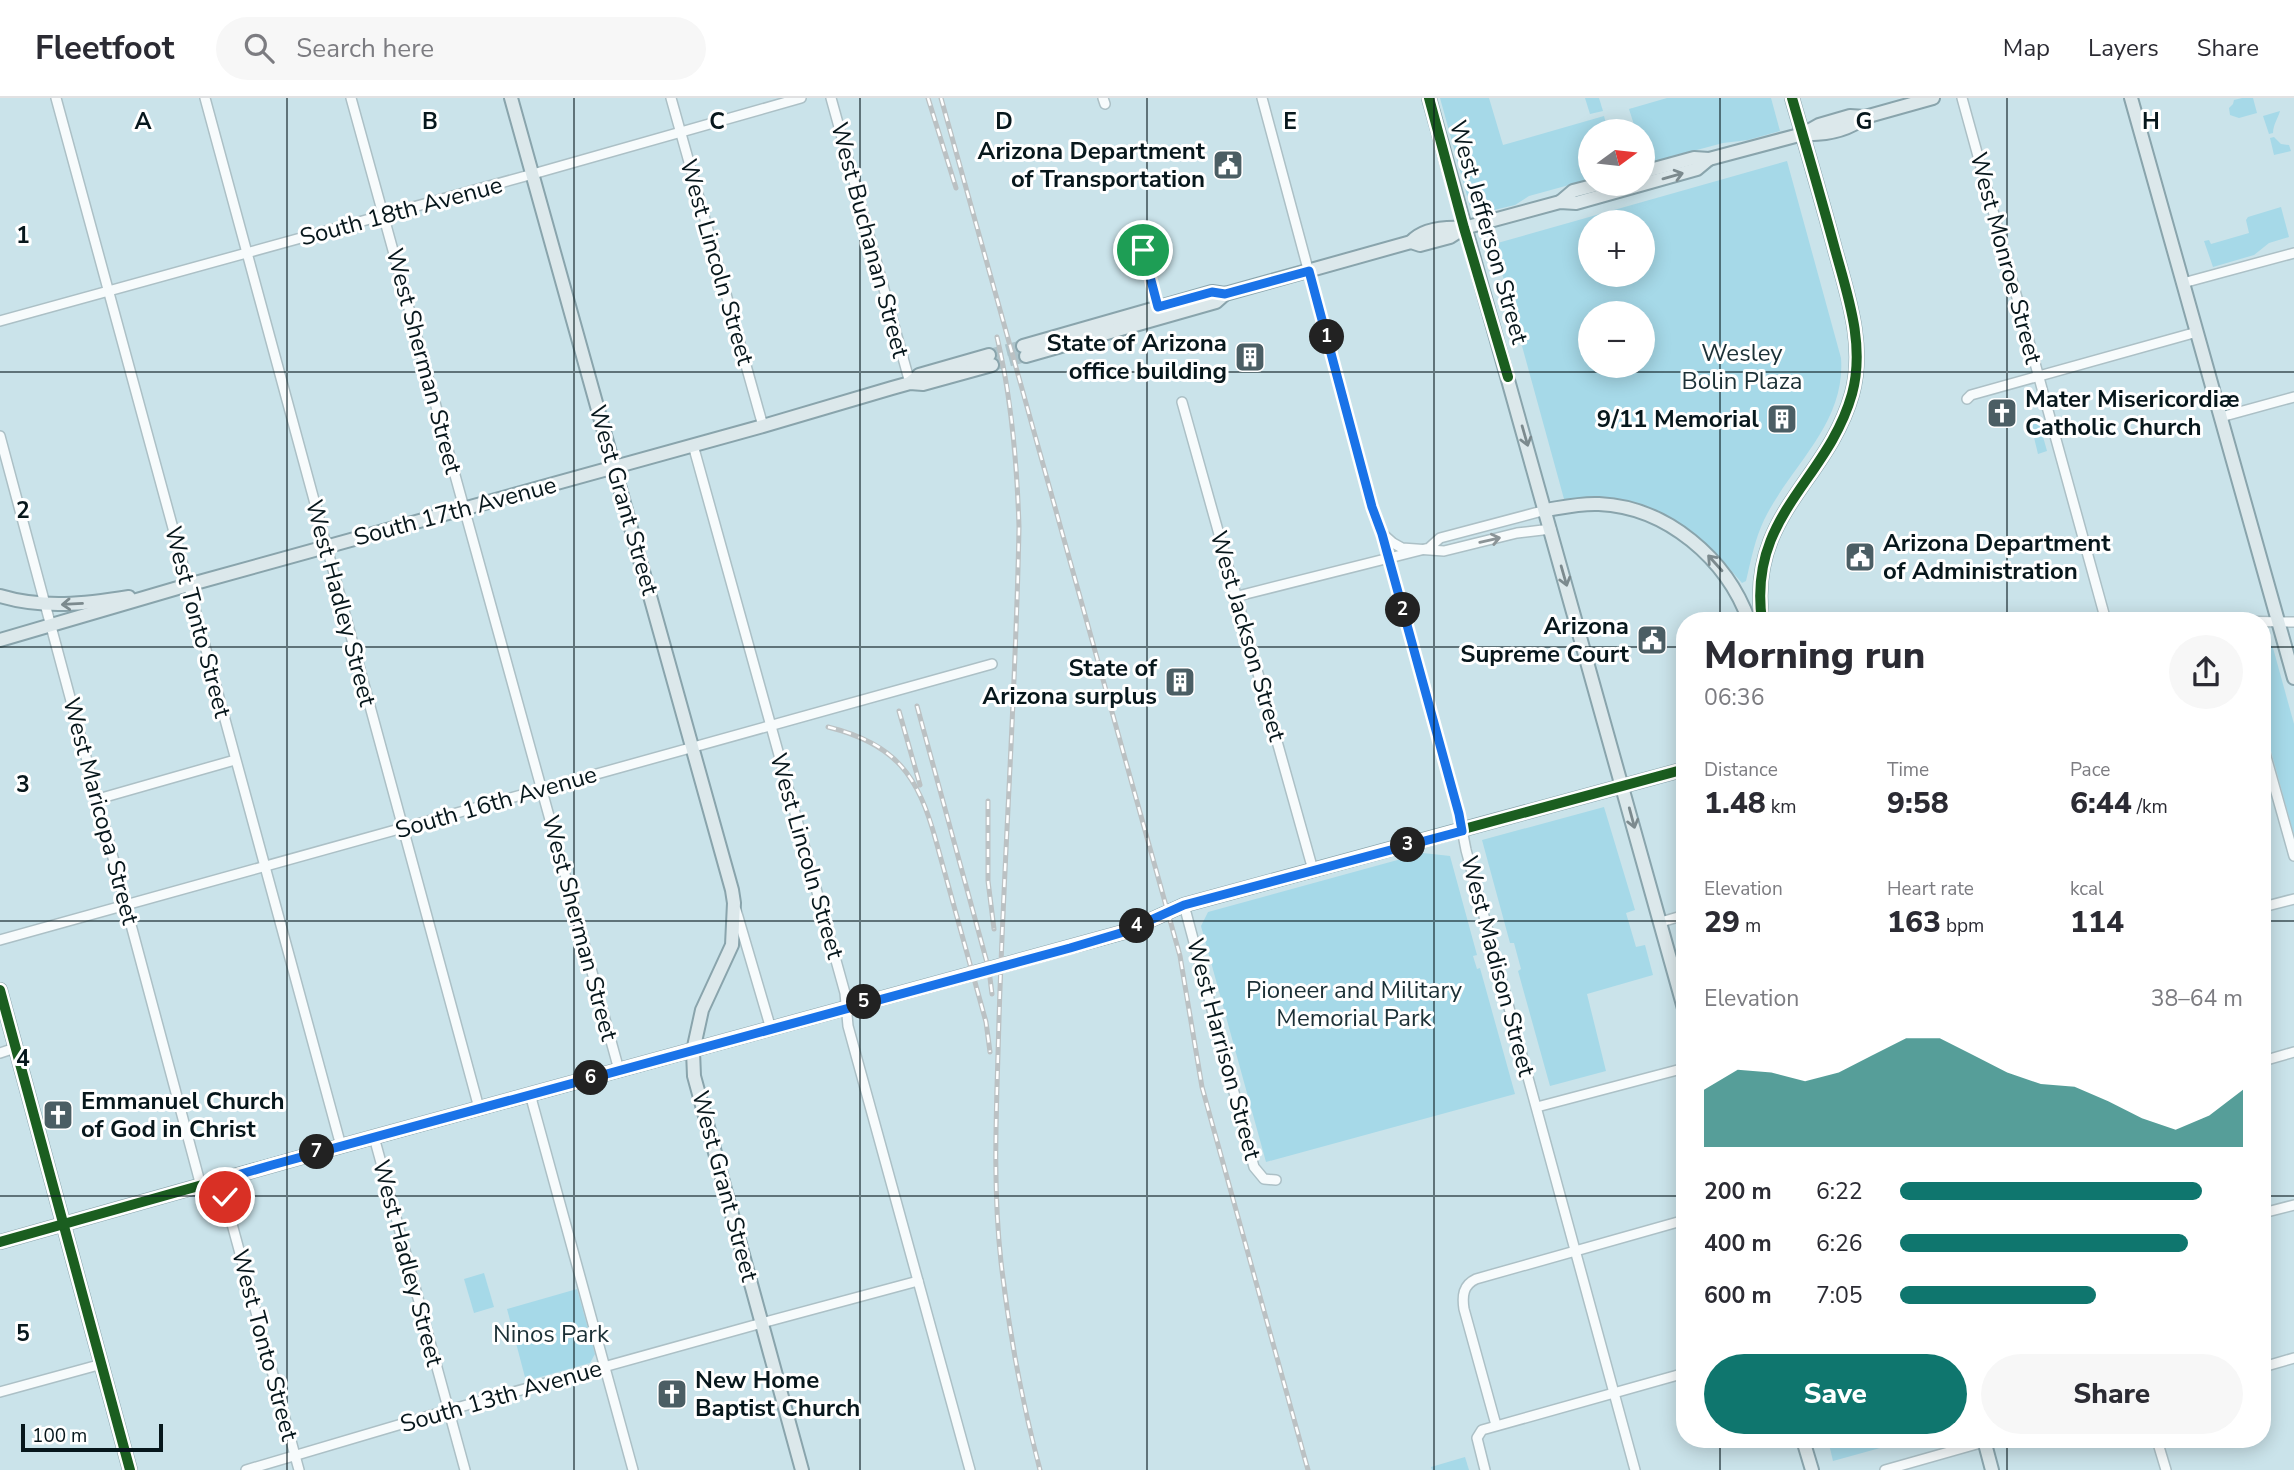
<!DOCTYPE html>
<meta charset="utf-8">
<style>
body{margin:0;font-family:"Nunito Sans",sans-serif;background:#f7f7f7;color:#2b2b33;height:100vh;display:flex;flex-direction:column;font-size:26px;white-space:nowrap}
*{box-sizing:border-box;margin:0}
p{font-size:23px;color:#7c7c81}
.icon{flex:none;width:38px;height:38px;fill:none;stroke:currentColor;stroke-width:2;stroke-linecap:round;stroke-linejoin:round}
.map{position:relative;flex:1;overflow:hidden}
.panel{position:absolute;left:1676px;top:514px;width:595px;height:836px;display:flex;flex-direction:column;background:#fff;border-radius:28px;box-shadow:0 4px 18px #0003}
.panel>*{flex:none}
.needle{width:46px;rotate:75deg}
.controls{position:absolute;left:1578px;top:21px;display:grid;gap:14px}
.controls a{display:grid;place-items:center;width:77px;height:77px;border-radius:50%;background:#fff;box-shadow:0 4px 18px #0003;font-size:35px}
.scale{position:absolute;left:21px;bottom:18px;width:142px;box-sizing:border-box;padding-left:7px;border:4px solid #07171c;border-top:0;font-size:19px;line-height:24px;white-space:nowrap;color:#07171c;-webkit-text-stroke:5px #fff;paint-order:stroke}
.pin{position:absolute;display:grid;place-items:center;width:60px;height:60px;color:#fff;margin:-30px;border:4px solid #fff;border-radius:50%;box-shadow:0 2px 7px #0007}
.km{position:absolute;width:35px;height:35px;margin:-18px;border-radius:50%;background:#222;color:#fff;font-size:19px;line-height:35px;text-align:center}
.round{display:grid;place-items:center;flex:none;width:74px;height:74px;border-radius:37px;background:#f7f7f7}
.headline{display:flex;align-items:center;justify-content:space-between;height:119px;padding:0 28px}
h1{font-size:38px;font-weight:800;line-height:52px}
.figures{display:grid;grid-template-columns:repeat(3,1fr);gap:10px;height:119px;padding:7px 28px}
.figures div{display:grid;align-content:center}
.figures b{font-size:30px;font-weight:800}
.figures small{font-size:19px;font-weight:400}
.figures p{font-size:19px}
.chart{height:196px;padding:14px 28px}
.chart p{display:flex;justify-content:space-between}
.chart svg{width:100%;height:126px;margin-top:7px;fill:#0f766e;opacity:.7}
.button{display:flex;gap:14px;margin-top:auto;padding:14px 28px}
.button a{flex:1;height:80px;border-radius:42px;background:#0f766e;color:#fff;font-size:28px;font-weight:800;line-height:80px;text-align:center}
.button a+a{background:#f7f7f7;color:#2b2b33}
ul{padding:0 28px;list-style:none;font-size:23px}
li{display:grid;grid-template-columns:112px 84px 1fr;align-items:center;height:52px}
li i{height:18px;border-radius:9px;background:#0f766e}
header{display:flex;align-items:center;gap:42px;box-sizing:border-box;height:98px;padding:0 35px;background:#fff;border-bottom:2px solid #e1e1e2}
header strong{font-size:33px}
nav{display:flex;gap:38px;margin-inline-start:auto;font-size:24px}
.search{width:490px;height:63px;background:#f7f7f7;display:flex;align-items:center;gap:18px;box-sizing:border-box;padding:0 24px;border-radius:38px;color:#7c7c81;font-size:26px}
.map>svg:first-child{display:block}
.green{fill:#a6d9e8;fill-rule:evenodd}
.lines{fill:none;stroke-linecap:round;stroke-linejoin:round}
.major-tunnel{stroke:#adc4cb;stroke-width:12;stroke-dasharray:12 6;stroke-linecap:butt}
.minor-casing{stroke:#acc0c6;stroke-width:12}
.major-casing{stroke:#89a4ac;stroke-width:16}
.minor{stroke:#f7fbfc;stroke-width:9}
.major{stroke:#dce8eb;stroke-width:12}
.rail-casing{stroke:#bbc1c3;stroke-width:5}
.rail{stroke:#fff;stroke-width:2.5;stroke-dasharray:8;stroke-linecap:butt}
.cycleway-casing{stroke:#fff;stroke-width:15}
.cycleway{stroke:#1b5e20;stroke-width:10}
.oneway{stroke:#7c8a8e}
.oneway2{stroke:#8b9497}
.route-casing{stroke:#fff;stroke-width:14}
.route{stroke:#1a73e8;stroke-width:9}
.grid{fill:none;stroke:#07171c;stroke-width:2;stroke-opacity:0.55}
.labels{text-anchor:middle;dominant-baseline:central;stroke-width:6;stroke-linejoin:round;paint-order:stroke}
.poi-label{font-size:24px;font-weight:bold;fill:#07171c;stroke:#fff;text-anchor:end}
.street-label{font-size:24px;fill:#07171c;stroke:#fff}
.park-label{font-size:24px;fill:#1b3036;stroke:#fff}
.grid-label{font-size:23px;text-anchor:middle;font-weight:bold;fill:#07171c;stroke:#fff;stroke-width:6;stroke-linejoin:round;paint-order:stroke}
</style>
<header>
<strong>Fleetfoot</strong>
<div class="search"><svg class="icon" aria-label="search" viewBox="0 0 24 24"><circle cx="10" cy="10" r="6"/><path d="M15 15l6 6"/></svg>Search here</div>
<nav><a>Map</a><a>Layers</a><a>Share</a></nav>
</header>
<div class="map">
<svg width="2294" height="1372" viewBox="0 0 2294 1372">
<rect width="100%" height="100%" fill="#cae3ea"/>
<g class="green">
<path d="M1440,0h49l14,47 101,-29 4,15h-17v48l-62,17 -14,9 -38,9 -6,-4z"/>
<path d="M1585,0h14l4,13 -13,3z"/>
<path d="M1667,0h104l9,33 -32,9 -25,3 -30,8 -18,10 -32,7v-37h-7l-7,-22z"/>
<path d="M2242,0h11l4,15 -18,5 -9,-3 -1,-7 4,-4 1,-4z"/>
<path d="M2280,13c-2,7 -7,14 -7,22l-4,1 -6,-18z"/>
<path d="M2274,39l7,7 8,1 2,6 -17,4 -4,-17z"/>
<path d="M1787,63l54,197c5,66 -51,108 -77,162 -9,19 -13,40 -18,61l-4,2c-49,-57 -100,-92 -178,-84l-70,-255zM1591,124h52v53h-52zM1591,215h52v53h-52z"/>
<path d="M2281,109l8,30 -20,6 -15,12 -41,12 -9,-26 5,-1 2,4 38,-11 -3,-13 2,-3z"/>
<path d="M2038,321l9,32 -9,3 -8,-33z"/>
<path d="M2263,535l10,15 21,76v111l-31,-113z"/>
<path d="M1604,709l31,103 -9,3 10,34 9,-2 8,30 -66,19 19,77 -56,15 -32,-115 3,-2 -7,-26h-4l-28,-103z"/>
<path d="M1423,755l27,3 27,99 -4,1 4,13 3,-1 35,126 -249,68 -65,-236 7,-14z"/>
<path d="M484,1175l10,34 -20,6 -10,-34z"/>
<path d="M577,1191l18,65 -5,9 -64,18 -19,-72z"/>
<path d="M1828,1342h81l-76,21z"/>
<path d="M1465,1359l4,13h-37l-1,-3z"/>
</g>
<g class="lines">
<g class="major-tunnel">
<path d="M989,257l34,-9"/>
<path d="M992,267l34,-9"/>
</g>
<g class="minor-casing">
<g id="minor">
<path d="M56,0l285,1048"/>
<path d="M205,0l274,1010"/>
<path d="M351,0l268,972"/>
<path d="M671,0l92,328"/>
<path d="M831,0l79,285"/>
<path d="M1103,0l2,6"/>
<path d="M1262,0l110,409 10,27 77,280 7,36 169,620"/>
<path d="M1962,0l144,523"/>
<path d="M1143,152l17,62"/>
<path d="M2183,185l111,-30"/>
<path d="M0,223l533,-147 268,-76"/>
<path d="M1967,301l4,-4 226,-63"/>
<path d="M1182,304l131,468"/>
<path d="M2221,319l73,-20"/>
<path d="M0,338l201,750"/>
<path d="M693,347l152,548 3,33 122,444"/>
<path d="M1384,437l9,8 9,5 42,3 73,-18 34,-4"/>
<path d="M1238,498l191,-48 11,-10 106,-28"/>
<path d="M2229,523l65,1"/>
<path d="M2263,648l31,110"/>
<path d="M98,701l137,-39"/>
<path d="M1184,807l70,262 10,12 12,1"/>
<path d="M2263,809l31,-8"/>
<path d="M736,812l35,119"/>
<path d="M1661,824l24,-7"/>
<path d="M0,842c331,-92 661,-186 992,-276"/>
<path d="M0,955l15,-5"/>
<path d="M2263,963l31,-9"/>
<path d="M530,996l103,376"/>
<path d="M1537,1009l148,-39"/>
<path d="M374,1039l91,333"/>
<path d="M220,1082l79,290"/>
<path d="M2263,1115l31,-8"/>
<path d="M2263,1269l31,-9"/>
<path d="M0,1294l102,-28"/>
<path d="M1496,1327l-32,-116c-2,-13 -1,-24 12,-30l209,-59"/>
<path d="M2157,1342l9,30"/>
<path d="M246,1372l203,-60 313,-87 156,-42"/>
<path d="M1485,1372l-8,-32 5,-8 203,-57"/>
<path d="M1885,1372l106,-30"/>
</g>
</g>
<g class="major-casing">
<g id="major">
<path d="M511,0l221,792 2,13 -2,42 -30,65 -9,41 1,25 108,394"/>
<path d="M1429,0l256,914"/>
<path d="M2131,0l163,580"/>
<path d="M1803,36c23,1 44,-3 62,-17"/>
<path d="M1643,74l51,-14 15,1 94,-25 16,-9 31,-9 15,1 68,-19"/>
<path d="M1560,104l13,-11 27,-7"/>
<path d="M1411,144c12,-14 35,-15 53,-14"/>
<path d="M1023,248l189,-54 13,2 186,-52 9,3 30,-8 14,-9 96,-26 16,1 121,-34 12,-10"/>
<path d="M1026,258l190,-54 9,-8"/>
<path d="M910,285l9,-8 70,-20"/>
<path d="M1546,412c18,-3 35,-7 53,-6 68,3 128,55 150,117"/>
<path d="M0,498c43,13 86,8 129,1"/>
<path d="M1762,523c-15,-106 65,-139 90,-227 14,-51 -6,-103 -19,-152 -13,-48 -27,-96 -41,-144"/>
<path d="M0,542l188,-55 575,-159 129,-38 18,-5 13,1 69,-19"/>
<path d="M0,892l130,480"/>
<path d="M0,1144l341,-96 761,-208 22,-6 60,-27 501,-136"/>
<path d="M1803,1342l9,30"/>
<path d="M1984,1342l8,30"/>
</g>
</g>
<use href="#minor" class="minor"/>
<use href="#major" class="major"/>
<g class="rail-casing">
<g id="rail">
<path d="M928,0l28,90"/>
<path d="M941,0l239,858 22,131 106,383"/>
<path d="M997,239c15,63 20,126 22,190 -3,164 -15,328 -20,492 -2,81 -7,162 2,243 8,70 21,140 39,208"/>
<path d="M917,608l72,264 3,24"/>
<path d="M899,613l21,74"/>
<path d="M828,629c68,17 90,48 108,114l50,181 4,30"/>
<path d="M988,703v80l6,48"/>
</g>
</g>
<use href="#rail" class="rail"/>
<g class="cycleway-casing">
<g id="cycleway">
<path d="M1429,0l35,130 44,149"/>
<path d="M1762,523c-15,-106 65,-139 90,-227 14,-51 -6,-103 -19,-152 -13,-48 -27,-96 -41,-144"/>
<path d="M0,892l130,480"/>
<path d="M0,1144l341,-96 761,-208 22,-6 60,-27 501,-136"/>
</g>
</g>
<use href="#cycleway" class="cycleway"/>
</g>
<defs><path id="oneway-shaft" d="M-6 0H5M1.5-3L5.5 0L1.5 3" fill="none" stroke-width="1.6" stroke-linecap="round" stroke-linejoin="round" transform="scale(1.75)"/></defs>
<g class="oneway">
<use href="#oneway-shaft" transform="translate(1673 78) rotate(-16)"/>
<use href="#oneway-shaft" transform="translate(1525 338) rotate(74)"/>
<use href="#oneway-shaft" transform="translate(1715 465) rotate(-132)"/>
<use href="#oneway-shaft" transform="translate(1564 478) rotate(74)"/>
<use href="#oneway-shaft" transform="translate(72 506) rotate(177)"/>
<use href="#oneway-shaft" transform="translate(1632 720) rotate(75)"/>
</g>
<use class="oneway2" href="#oneway-shaft" transform="translate(1490 442) rotate(-13)"/>
<g class="lines">
<g class="route-casing">
<path id="route" d="M225,1099l-5,-17 52,-15 798,-217 54,-16 60,-27 278,-74 -3,-17 -77,-280 -10,-27 -63,-236 -84,23 -13,-2 -54,15 -15,-57"/>
</g>
<use href="#route" class="route"/>
</g>
<path class="grid" d="M287,0v1372M574,0v1372M860,0v1372M1147,0v1372M1434,0v1372M1720,0v523M2007,0v523M0,274h2294M0,549h1685M2263,549h31M0,823h1685M2263,823h31M0,1098h1685M2263,1098h31M1720,1342v30M2007,1342v30"/>
<defs>
<g id="civic-square" transform="scale(1.575)"><rect x="-9" y="-9" width="18" height="18" rx="4" fill="#4b5e64" stroke="#fff"/><path d="M-.6-6.5H3V-4.5H.6V-3L4-1V1h2V6H-6V1h2V-1L-.6-3ZM-1.2 2.5V6h2.4V2.5Z" fill="#fff"/></g>
<g id="building-square" transform="scale(1.575)"><rect x="-9" y="-9" width="18" height="18" rx="4" fill="#4b5e64" stroke="#fff"/><path d="M-4-6H4V6H1V3H-1V6H-4ZM-2.5-4.3h1.7v1.8h-1.7ZM.8-4.3h1.7v1.8H.8ZM-2.5-1h1.7V.8h-1.7ZM.8-1h1.7V.8H.8Z" fill="#fff"/></g>
<g id="church-square" transform="scale(1.575)"><rect x="-9" y="-9" width="18" height="18" rx="4" fill="#4b5e64" stroke="#fff"/><path d="M-1.2-6h2.4v3.5h3.3v2.4h-3.3V6h-2.4V-.1h-3.3v-2.4h3.3Z" fill="#fff"/></g>
</defs>
<g fill-rule="evenodd">
<use href="#civic-square" x="1228" y="67"/>
<use href="#building-square" x="1250" y="259"/>
<use href="#church-square" x="2002" y="315"/>
<use href="#building-square" x="1782" y="321"/>
<use href="#civic-square" x="1860" y="459"/>
<use href="#civic-square" x="1652" y="542"/>
<use href="#building-square" x="1180" y="584"/>
<use href="#church-square" x="58" y="1017"/>
<use href="#church-square" x="672" y="1296"/>
</g>
<g class="labels">
<g class="poi-label">
<text x="1205" y="53">Arizona Department<tspan x="1205" dy="28">of Transportation</tspan></text>
<text x="1227" y="245">State of Arizona<tspan x="1227" dy="28">office building</tspan></text>
<text x="2025" y="301" text-anchor="start">Mater Misericordiæ<tspan x="2025" dy="28">Catholic Church</tspan></text>
<text x="1759" y="321">9/11 Memorial</text>
<text x="1883" y="445" text-anchor="start">Arizona Department<tspan x="1883" dy="28">of Administration</tspan></text>
<text x="1629" y="528">Arizona<tspan x="1629" dy="28">Supreme Court</tspan></text>
<text x="1157" y="570">State of<tspan x="1157" dy="28">Arizona surplus</tspan></text>
<text x="81" y="1003" text-anchor="start">Emmanuel Church<tspan x="81" dy="28">of God in Christ</tspan></text>
<text x="695" y="1282" text-anchor="start">New Home<tspan x="695" dy="28">Baptist Church</tspan></text>
</g>
<g class="street-label">
<text transform="translate(401 113) rotate(-15)">South 18th Avenue</text>
<text transform="translate(1489 134) rotate(74)">West Jefferson Street</text>
<text transform="translate(870 142) rotate(75)">West Buchanan Street</text>
<text transform="translate(2006 160) rotate(75)">West Monroe Street</text>
<text transform="translate(717 164) rotate(74)">West Lincoln Street</text>
<text transform="translate(424 263) rotate(75)">West Sherman Street</text>
<text transform="translate(624 402) rotate(74)">West Grant Street</text>
<text transform="translate(455 413) rotate(-15)">South 17th Avenue</text>
<text transform="translate(341 505) rotate(75)">West Hadley Street</text>
<text transform="translate(198 524) rotate(75)">West Tonto Street</text>
<text transform="translate(1248 538) rotate(74)">West Jackson Street</text>
<text transform="translate(496 704) rotate(-16)">South 16th Avenue</text>
<text transform="translate(101 713) rotate(75)">West Maricopa Street</text>
<text transform="translate(807 758) rotate(74)">West Lincoln Street</text>
<text transform="translate(580 830) rotate(75)">West Sherman Street</text>
<text transform="translate(1498 868) rotate(75)">West Madison Street</text>
<text transform="translate(1224 951) rotate(75)">West Harrison Street</text>
<text transform="translate(725 1088) rotate(75)">West Grant Street</text>
<text transform="translate(408 1165) rotate(75)">West Hadley Street</text>
<text transform="translate(265 1247) rotate(75)">West Tonto Street</text>
<text transform="translate(501 1298) rotate(-16)">South 13th Avenue</text>
</g>
<g class="park-label">
<text x="1742" y="255">Wesley<tspan x="1742" dy="28">Bolin Plaza</tspan></text>
<text x="1354" y="892">Pioneer and Military<tspan x="1354" dy="28">Memorial Park</tspan></text>
<text x="551" y="1236">Ninos Park</text>
</g>
</g>
<g class="grid-label">
<text x="143" y="31">A</text>
<text x="430" y="31">B</text>
<text x="717" y="31">C</text>
<text x="1004" y="31">D</text>
<text x="1290" y="31">E</text>
<text x="1864" y="31">G</text>
<text x="2151" y="31">H</text>
<text x="23" y="145">1</text>
<text x="23" y="420">2</text>
<text x="23" y="694">3</text>
<text x="23" y="968">4</text>
<text x="23" y="1243">5</text>
</g>
</svg>
<div class="controls">
<a><svg class="needle" viewBox="-14 -14 28 28"><path d="M0-13l5 13h-10z" fill="#e53935"/><path d="M0 13l5-13h-10z" fill="#7c7c81"/></svg></a>
<a>+</a>
<a>−</a>
</div>
<div class="scale">100 m</div>
<div class="pin" style="left:1143px;top:152px;background:#1e9e55"><svg class="icon" aria-label="arrive" viewBox="0 0 24 24"><path d="M6 21V4h12l-3 4 3 4H6"/></svg></div>
<div class="pin" style="left:225px;top:1099px;background:#d93025"><svg class="icon" aria-label="check" viewBox="0 0 24 24"><path d="M5 12l5 5 9-10"/></svg></div>
<b class="km" style="left:1327px;top:239px">1</b>
<b class="km" style="left:1403px;top:512px">2</b>
<b class="km" style="left:1408px;top:747px">3</b>
<b class="km" style="left:1137px;top:828px">4</b>
<b class="km" style="left:864px;top:904px">5</b>
<b class="km" style="left:591px;top:980px">6</b>
<b class="km" style="left:317px;top:1054px">7</b>
<section class="panel">
<div class="headline"><div><h1>Morning run</h1><p>06:36</p></div><a class="round"><svg class="icon" aria-label="share" viewBox="0 0 24 24"><path d="M12 15V3M7 8l5-5 5 5M5 13v7h14v-7"/></svg></a></div>
<div class="figures">
<div><p>Distance</p><b>1.48<small> km</small></b></div>
<div><p>Time</p><b>9:58</b></div>
<div><p>Pace</p><b>6:44<small> /km</small></b></div>
</div>
<div class="figures">
<div><p>Elevation</p><b>29<small> m</small></b></div>
<div><p>Heart rate</p><b>163<small> bpm</small></b></div>
<div><p>kcal</p><b>114</b></div>
</div>
<div class="chart"><p><span>Elevation</span>38–64 m</p>
<svg viewBox="0 0 160 44" preserveAspectRatio="none"><path d="M0 44V24L10 17L20 18L30 21L40 18L50 12L60 6L70 6L80 12L90 18L100 22L110 23L120 28L130 34L140 38L150 33L160 24V44z"/></svg>
</div>
<ul>
<li><b>200 m</b>6:22<i style="width:88%"></i></li>
<li><b>400 m</b>6:26<i style="width:84%"></i></li>
<li><b>600 m</b>7:05<i style="width:57%"></i></li>
</ul>
<div class="button"><a>Save</a><a>Share</a></div>
</section>
</div>
